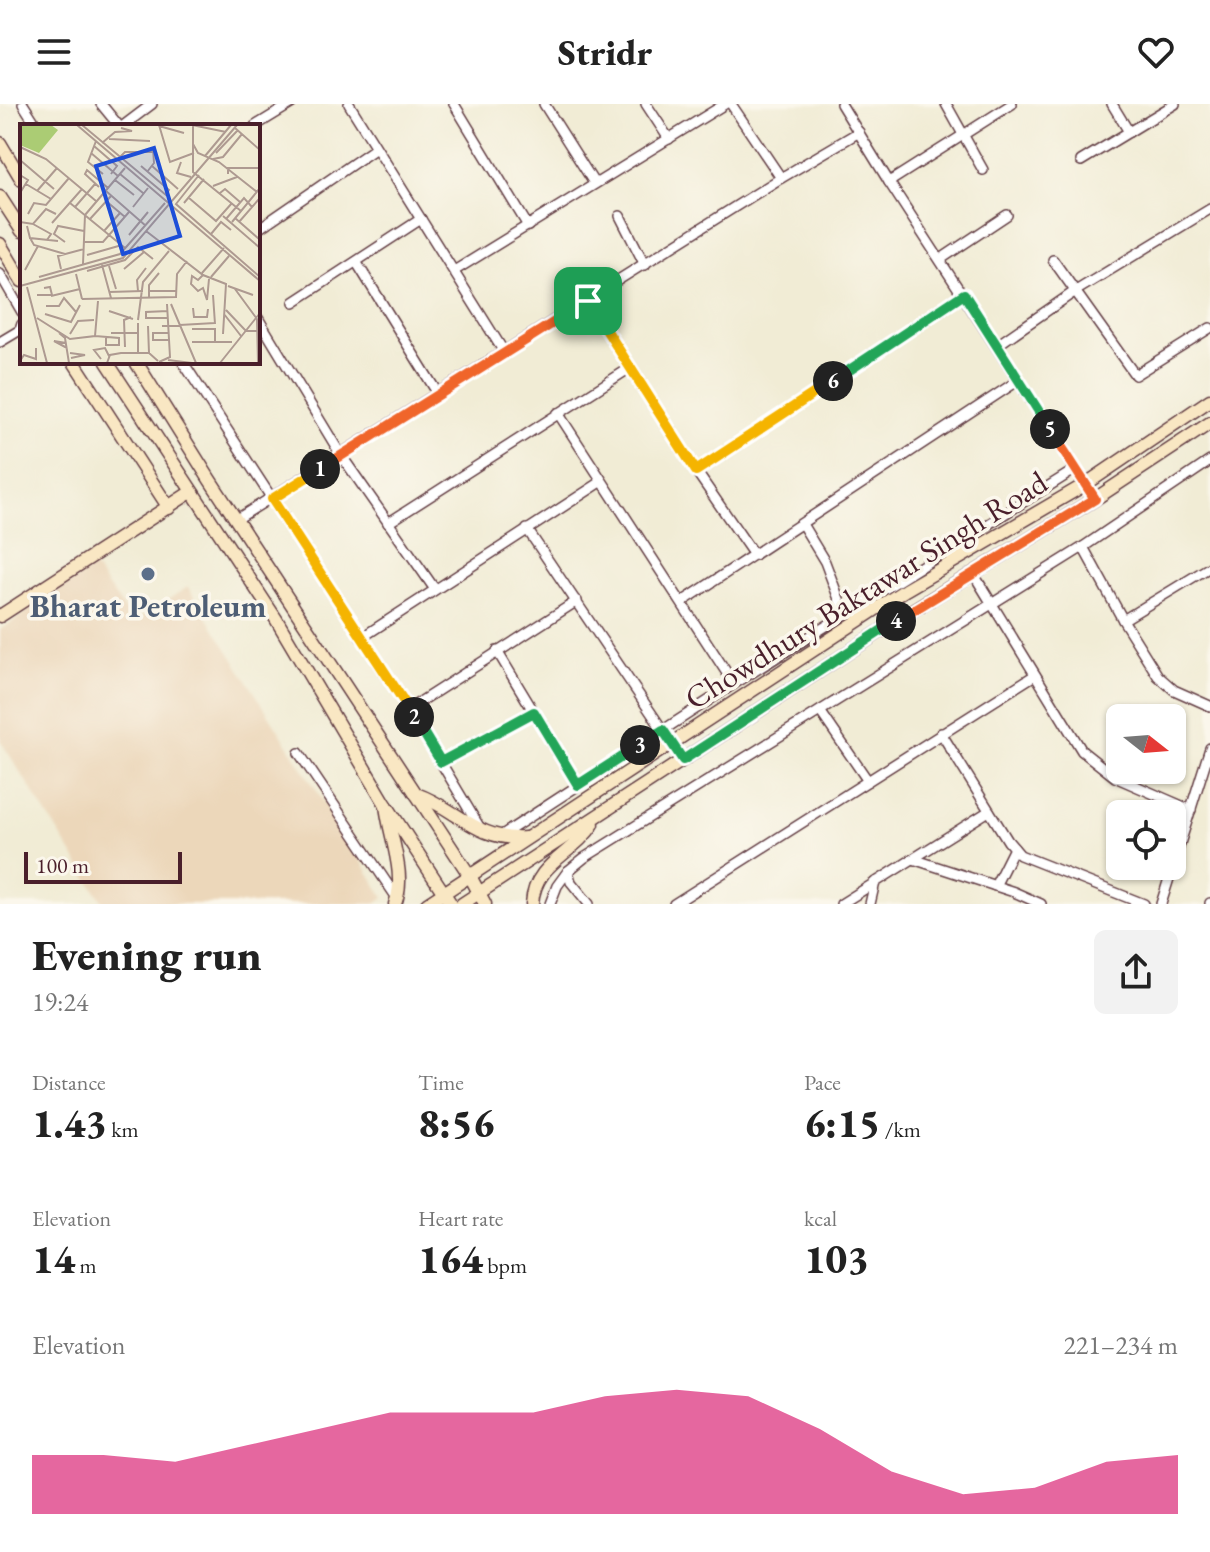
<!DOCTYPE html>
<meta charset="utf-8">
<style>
body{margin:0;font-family:"EB Garamond",serif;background:#f2f2f2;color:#222;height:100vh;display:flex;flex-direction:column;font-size:30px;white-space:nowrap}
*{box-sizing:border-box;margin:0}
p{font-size:26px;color:#767676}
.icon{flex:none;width:44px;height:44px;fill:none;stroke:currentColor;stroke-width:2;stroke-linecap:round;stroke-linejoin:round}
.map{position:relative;height:800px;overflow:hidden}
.side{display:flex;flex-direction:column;background:#fff;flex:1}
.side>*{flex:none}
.needle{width:52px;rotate:107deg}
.buttons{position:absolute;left:1106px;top:600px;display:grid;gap:16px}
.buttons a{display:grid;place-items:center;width:80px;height:80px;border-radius:12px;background:#fff;box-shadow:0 2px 6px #0004;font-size:40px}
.scale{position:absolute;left:24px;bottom:20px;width:158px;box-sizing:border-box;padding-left:8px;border:4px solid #4a1f2b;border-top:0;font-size:22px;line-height:28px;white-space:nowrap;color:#4a1f2b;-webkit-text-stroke:6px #fbf7ec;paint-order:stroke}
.pin{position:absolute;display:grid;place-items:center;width:68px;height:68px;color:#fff;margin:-34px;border-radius:16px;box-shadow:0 4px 12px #0006}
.km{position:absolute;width:40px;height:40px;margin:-20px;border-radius:50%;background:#222;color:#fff;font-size:22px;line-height:40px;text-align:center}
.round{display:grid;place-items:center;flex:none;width:84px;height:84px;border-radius:12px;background:#f2f2f2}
.summary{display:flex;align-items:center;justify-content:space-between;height:136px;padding:0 32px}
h1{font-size:44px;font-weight:800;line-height:60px}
.stats{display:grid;grid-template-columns:repeat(3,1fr);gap:12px;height:136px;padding:8px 32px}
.stats div{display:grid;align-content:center}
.stats b{font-size:40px;font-weight:800}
.stats small{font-size:22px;font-weight:400}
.stats p{font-size:22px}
.chart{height:224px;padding:16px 32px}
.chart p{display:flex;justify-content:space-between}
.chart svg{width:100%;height:144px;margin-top:8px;fill:#db2777;opacity:.7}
header{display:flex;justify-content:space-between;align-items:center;height:104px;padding:0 32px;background:#fff;font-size:36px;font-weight:800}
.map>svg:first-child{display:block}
.built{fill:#ecd7ba}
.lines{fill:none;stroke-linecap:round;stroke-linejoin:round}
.street-casing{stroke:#633e44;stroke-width:12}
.secondary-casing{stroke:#633e44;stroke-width:15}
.street{stroke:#fff;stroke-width:9}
.secondary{stroke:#f9e7c3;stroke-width:12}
.split-1-casing{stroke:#fff;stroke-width:16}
.split-2-casing{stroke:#fff;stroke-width:16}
.split-3-casing{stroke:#fff;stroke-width:16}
.split-4-casing{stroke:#fff;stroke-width:16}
.split-5-casing{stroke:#fff;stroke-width:16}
.split-6-casing{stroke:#fff;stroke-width:16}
.split-7-casing{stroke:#fff;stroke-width:16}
.split-1{stroke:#f0652b;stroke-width:10}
.split-2{stroke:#f5b400;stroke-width:10}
.split-3{stroke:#22a559;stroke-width:10}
.split-4{stroke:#22a559;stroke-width:10}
.split-5{stroke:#f0652b;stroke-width:10}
.split-6{stroke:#22a559;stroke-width:10}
.split-7{stroke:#f5b400;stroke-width:10}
.service-dot{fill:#5c6f8a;stroke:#fbf7ec;stroke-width:3}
.labels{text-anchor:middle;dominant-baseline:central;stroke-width:7;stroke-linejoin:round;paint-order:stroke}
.street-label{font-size:32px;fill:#4a1f2b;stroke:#fbf7ec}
.service-label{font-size:32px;font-weight:bold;fill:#4e5e75;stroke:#fbf7ec}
.inset-road{fill:none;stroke:#ae9a91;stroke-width:2}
.view{fill:#1d4ed8;fill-opacity:0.15;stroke:#1d4ed8;stroke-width:4}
.inset-edge{fill:none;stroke:#4a1f2b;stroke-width:4}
</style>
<header><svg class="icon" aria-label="menu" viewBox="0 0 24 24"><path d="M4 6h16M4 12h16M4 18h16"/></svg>Stridr<svg class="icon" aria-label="heart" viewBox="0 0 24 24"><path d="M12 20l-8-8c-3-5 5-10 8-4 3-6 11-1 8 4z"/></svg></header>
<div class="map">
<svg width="1210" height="800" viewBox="0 0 1210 800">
<rect width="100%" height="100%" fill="#fbf7ec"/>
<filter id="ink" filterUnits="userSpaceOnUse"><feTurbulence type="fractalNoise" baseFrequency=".0125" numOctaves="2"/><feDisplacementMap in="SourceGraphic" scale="16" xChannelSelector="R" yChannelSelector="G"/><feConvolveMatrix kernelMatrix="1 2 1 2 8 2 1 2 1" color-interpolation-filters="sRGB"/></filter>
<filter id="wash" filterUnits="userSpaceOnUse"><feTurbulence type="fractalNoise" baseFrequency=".006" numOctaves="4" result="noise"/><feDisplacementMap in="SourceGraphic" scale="32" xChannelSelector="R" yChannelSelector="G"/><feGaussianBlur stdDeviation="1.8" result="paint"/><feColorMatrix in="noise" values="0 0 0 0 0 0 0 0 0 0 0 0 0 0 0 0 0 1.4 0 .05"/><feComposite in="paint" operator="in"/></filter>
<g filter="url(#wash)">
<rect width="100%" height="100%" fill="#f1ecd5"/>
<path class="built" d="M94,463l39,55 55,-35 196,310 -9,7h-271l-104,-164v-110z"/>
</g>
<g filter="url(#ink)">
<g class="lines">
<g class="street-casing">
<g id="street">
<path d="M23,0l14,22"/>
<path d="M101,0l18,22"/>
<path d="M349,0l155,248"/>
<path d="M454,0l74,122"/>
<path d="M544,0l50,79"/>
<path d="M646,0l23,35"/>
<path d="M731,0l50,74"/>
<path d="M841,0l48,78 206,317"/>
<path d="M946,0l37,66"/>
<path d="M1112,0l17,28"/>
<path d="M123,22l29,-22"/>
<path d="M255,22l36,-22"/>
<path d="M1081,57l94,-57"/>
<path d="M889,78l123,-78"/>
<path d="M620,112l25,49"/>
<path d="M258,125l118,-81"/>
<path d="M941,155l66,-44"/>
<path d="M1053,156l82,115 75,-47"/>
<path d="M357,159l81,131"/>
<path d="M454,167l271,-167"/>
<path d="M0,170l22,38"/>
<path d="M588,197l108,170 58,84"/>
<path d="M294,198l127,-83"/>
<path d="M258,214l83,137 93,133"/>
<path d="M0,238l20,-12 2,-6"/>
<path d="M996,242l78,-54 136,-83"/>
<path d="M183,258l226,347 71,119"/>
<path d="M558,309l176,271"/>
<path d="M696,367l268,-177"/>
<path d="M237,415l544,-341 78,-46"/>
<path d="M388,419l242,-155"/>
<path d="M802,420l23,38 20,53"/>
<path d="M527,425l156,231"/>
<path d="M1083,443l40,73 35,56 16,14 36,16"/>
<path d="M973,469l109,178 33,26 76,33"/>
<path d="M682,498l337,-222"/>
<path d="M1123,516l87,-53"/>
<path d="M361,534l240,-156"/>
<path d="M497,547l81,134"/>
<path d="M409,605l168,-108"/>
<path d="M820,607l48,70"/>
<path d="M941,629l67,108 12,14 124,49"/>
<path d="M299,649l98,145"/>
<path d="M441,658l93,-50"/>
<path d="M499,733l235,-153 342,-215"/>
<path d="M913,755l101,33 27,12"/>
<path d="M995,782l19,-38"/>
<path d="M550,800l7,-18 11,-15"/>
<path d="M589,800l-18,-22 -3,-11 16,-13 499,-311 127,-86"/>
<path d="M674,800l361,-229"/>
<path d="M841,800l148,-93"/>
<path d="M870,800l5,-22"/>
<path d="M1161,800l49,-156"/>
<path d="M1210,800v-1"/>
</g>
</g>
<g class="secondary-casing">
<g id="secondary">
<path d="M0,39l22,37"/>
<path d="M0,93l22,34"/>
<path d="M0,140l22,37"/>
<path d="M74,258l95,146"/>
<path d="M107,258l169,257 109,184 66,101"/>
<path d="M136,258l74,118 260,396 15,28"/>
<path d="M0,512l191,-124"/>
<path d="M416,690c41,14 60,47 109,44"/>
<path d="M386,701c3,31 21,69 9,99"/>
<path d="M427,800l478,-314 181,-106 124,-84"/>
<path d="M462,800l451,-294 182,-111 115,-76"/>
<path d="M532,800c2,-41 42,-50 61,-80"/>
</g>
</g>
<use href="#street" class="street"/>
<use href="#secondary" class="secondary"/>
</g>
</g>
<g class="lines" filter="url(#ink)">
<g class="split-1-casing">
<path id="split-1" d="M320,365l268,-168"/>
</g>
<g class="split-2-casing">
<path id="split-2" d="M320,365l-48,30 142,218"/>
</g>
<g class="split-3-casing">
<path id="split-3" d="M414,613l27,45 93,-50 44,73 62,-40"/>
</g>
<g class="split-4-casing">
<path id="split-4" d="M640,641l23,-15 20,30 213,-139"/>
</g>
<g class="split-5-casing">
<path id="split-5" d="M896,517l199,-122 -45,-70"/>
</g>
<g class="split-6-casing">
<path id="split-6" d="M833,277l131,-87 86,135"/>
</g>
<g class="split-7-casing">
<path id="split-7" d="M588,197l108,170 137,-90"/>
</g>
<use href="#split-1" class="split-1"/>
<use href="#split-2" class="split-2"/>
<use href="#split-3" class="split-3"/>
<use href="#split-4" class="split-4"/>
<use href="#split-5" class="split-5"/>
<use href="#split-6" class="split-6"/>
<use href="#split-7" class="split-7"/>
</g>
<circle class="service-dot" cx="148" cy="470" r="8"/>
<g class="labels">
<g class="street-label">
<text transform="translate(866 486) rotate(-32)">Chowdhury Baktawar Singh Road</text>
</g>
<g class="service-label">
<text x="148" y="502">Bharat Petroleum</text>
</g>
</g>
<g transform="translate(20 20)">
<rect width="240" height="240" fill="#f1ecd5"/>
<path d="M0,1h31l7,5 -19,23 -19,-8z" fill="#abcc74"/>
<path class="inset-road" d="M57,1l183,156M62,1l84,70 3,-5 -28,-24M139,1l11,37 24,-9M172,1l34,7M173,1v47l48,39M139,2l25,7M215,4l25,22M89,15l41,2M76,17l-8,21 15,12M82,19l13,-11 17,-1 -11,-3M173,20l5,9 21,9 38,30M74,22l23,20 -6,8M0,23l26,12 50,42M71,29l27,23M196,29l22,-23M185,32l26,-31M100,33l5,-5h30M193,35l10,-2 19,-23M0,36l34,29M161,38l-4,11 14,4M132,42l26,23M127,48l7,-9 -1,-15M100,50l23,19M208,50v-6h32M0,51l8,5 -8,13M179,51l-23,29 84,73M95,56l19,15M6,60l25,15M193,62l24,-9M79,63l-14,-13 2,-4 21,18M17,67l20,-23M86,67l40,35M200,69l5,-4 15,13M169,74l27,23 16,-18M86,77l19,16M50,79l55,45M164,79l20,-24M55,83l20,-23M113,83l15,-19M8,90l6,-11 12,2 23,-27M203,92l37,32M215,94l24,21M70,95l21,-23M206,95l18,-21 8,9M0,98l13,2 13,-15 10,5M212,98l28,-34M219,98l20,-23M32,99l30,-34M13,100l18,10 -4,6M7,102l3,12 28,3M84,107l16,-18M126,107l57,44 23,9 -3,50M191,110l10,-12 10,8M109,111l19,-23M10,114l4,7 31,9M45,118l-11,-8 4,-8 26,5M64,118h19l26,-30M67,131l35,-10M63,140l2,-49 40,-47M82,141l9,33M89,142l7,23M41,145l-3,-13 26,-7M104,145l20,-17M5,146l13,-24M67,147l38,-11 13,-13 15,12M182,149l22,-25M56,150l6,25M183,151l-5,5 -6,-4 -1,8 7,7 5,-3 4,12 2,-21M19,153l81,-23 45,-51M191,153l18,-21M0,162l103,-28 114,-133M208,162l25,9M7,163l20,76M215,165l22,30 1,44M118,167l-1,-11 9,-12M129,167h27M89,168l34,-1M17,171h15l-2,-8 -6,1M193,171l2,29M31,172l29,-7M129,173v-12l10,-12M62,175l94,-2 1,-23 10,-13M151,180l25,59M26,182h13l5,-8 12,14M173,184l1,9h13l1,-8M206,186l20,21h14M89,187l24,8M25,190l26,8 9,-17M204,190l17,22M17,194l33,21 25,-3 3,-35M147,194h-21v-6l22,-1M118,196l5,-38 26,-31M118,199v29M128,202l1,27M142,202l53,-3M172,205h23v13M39,209l6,5 4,25M91,209h27M148,209h-15v7h17M50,210l8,-13 16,-1M75,212l24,2v7h-13v-8M172,218h40M46,219l-12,-2 13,7M105,223l-1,-27 7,-3M50,229l15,2 -14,3M81,235l-7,-9 11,-2 4,8M148,236l24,3M0,237l4,-6 12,4v-11M139,238l11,-5 -3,-53M87,239l3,-8 11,-2h28l9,8M200,239l40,-50"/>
<path class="view" d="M134,24l26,88 -57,18 -27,-88z"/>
<rect width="240" height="240" class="inset-edge"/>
</g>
</svg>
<div class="buttons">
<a><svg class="needle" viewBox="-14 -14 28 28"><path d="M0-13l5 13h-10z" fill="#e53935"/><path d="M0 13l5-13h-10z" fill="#767676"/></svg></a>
<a><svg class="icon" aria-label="locate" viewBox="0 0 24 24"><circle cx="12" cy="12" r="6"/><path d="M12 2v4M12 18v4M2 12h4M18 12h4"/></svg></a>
</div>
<div class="scale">100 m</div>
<div class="pin" style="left:588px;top:197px;background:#1e9e55"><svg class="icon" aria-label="arrive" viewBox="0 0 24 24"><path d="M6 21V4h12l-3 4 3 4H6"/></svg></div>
<b class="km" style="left:320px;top:365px">1</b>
<b class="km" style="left:414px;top:613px">2</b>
<b class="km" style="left:640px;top:641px">3</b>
<b class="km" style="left:896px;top:517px">4</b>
<b class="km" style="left:1050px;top:325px">5</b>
<b class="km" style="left:833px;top:277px">6</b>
</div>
<section class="side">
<div class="summary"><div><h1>Evening run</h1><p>19:24</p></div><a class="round"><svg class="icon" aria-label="share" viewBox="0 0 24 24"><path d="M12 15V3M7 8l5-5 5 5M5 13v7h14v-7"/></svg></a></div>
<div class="stats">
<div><p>Distance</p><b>1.43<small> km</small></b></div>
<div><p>Time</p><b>8:56</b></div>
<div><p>Pace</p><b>6:15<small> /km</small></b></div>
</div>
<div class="stats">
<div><p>Elevation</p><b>14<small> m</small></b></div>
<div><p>Heart rate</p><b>164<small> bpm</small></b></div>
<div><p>kcal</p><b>103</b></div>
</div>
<div class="chart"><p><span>Elevation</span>221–234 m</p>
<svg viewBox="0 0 160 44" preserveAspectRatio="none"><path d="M0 44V26L10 26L20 28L30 23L40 18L50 13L60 13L70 13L80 8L90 6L100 8L110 18L120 31L130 38L140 36L150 28L160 26V44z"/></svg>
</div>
</section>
